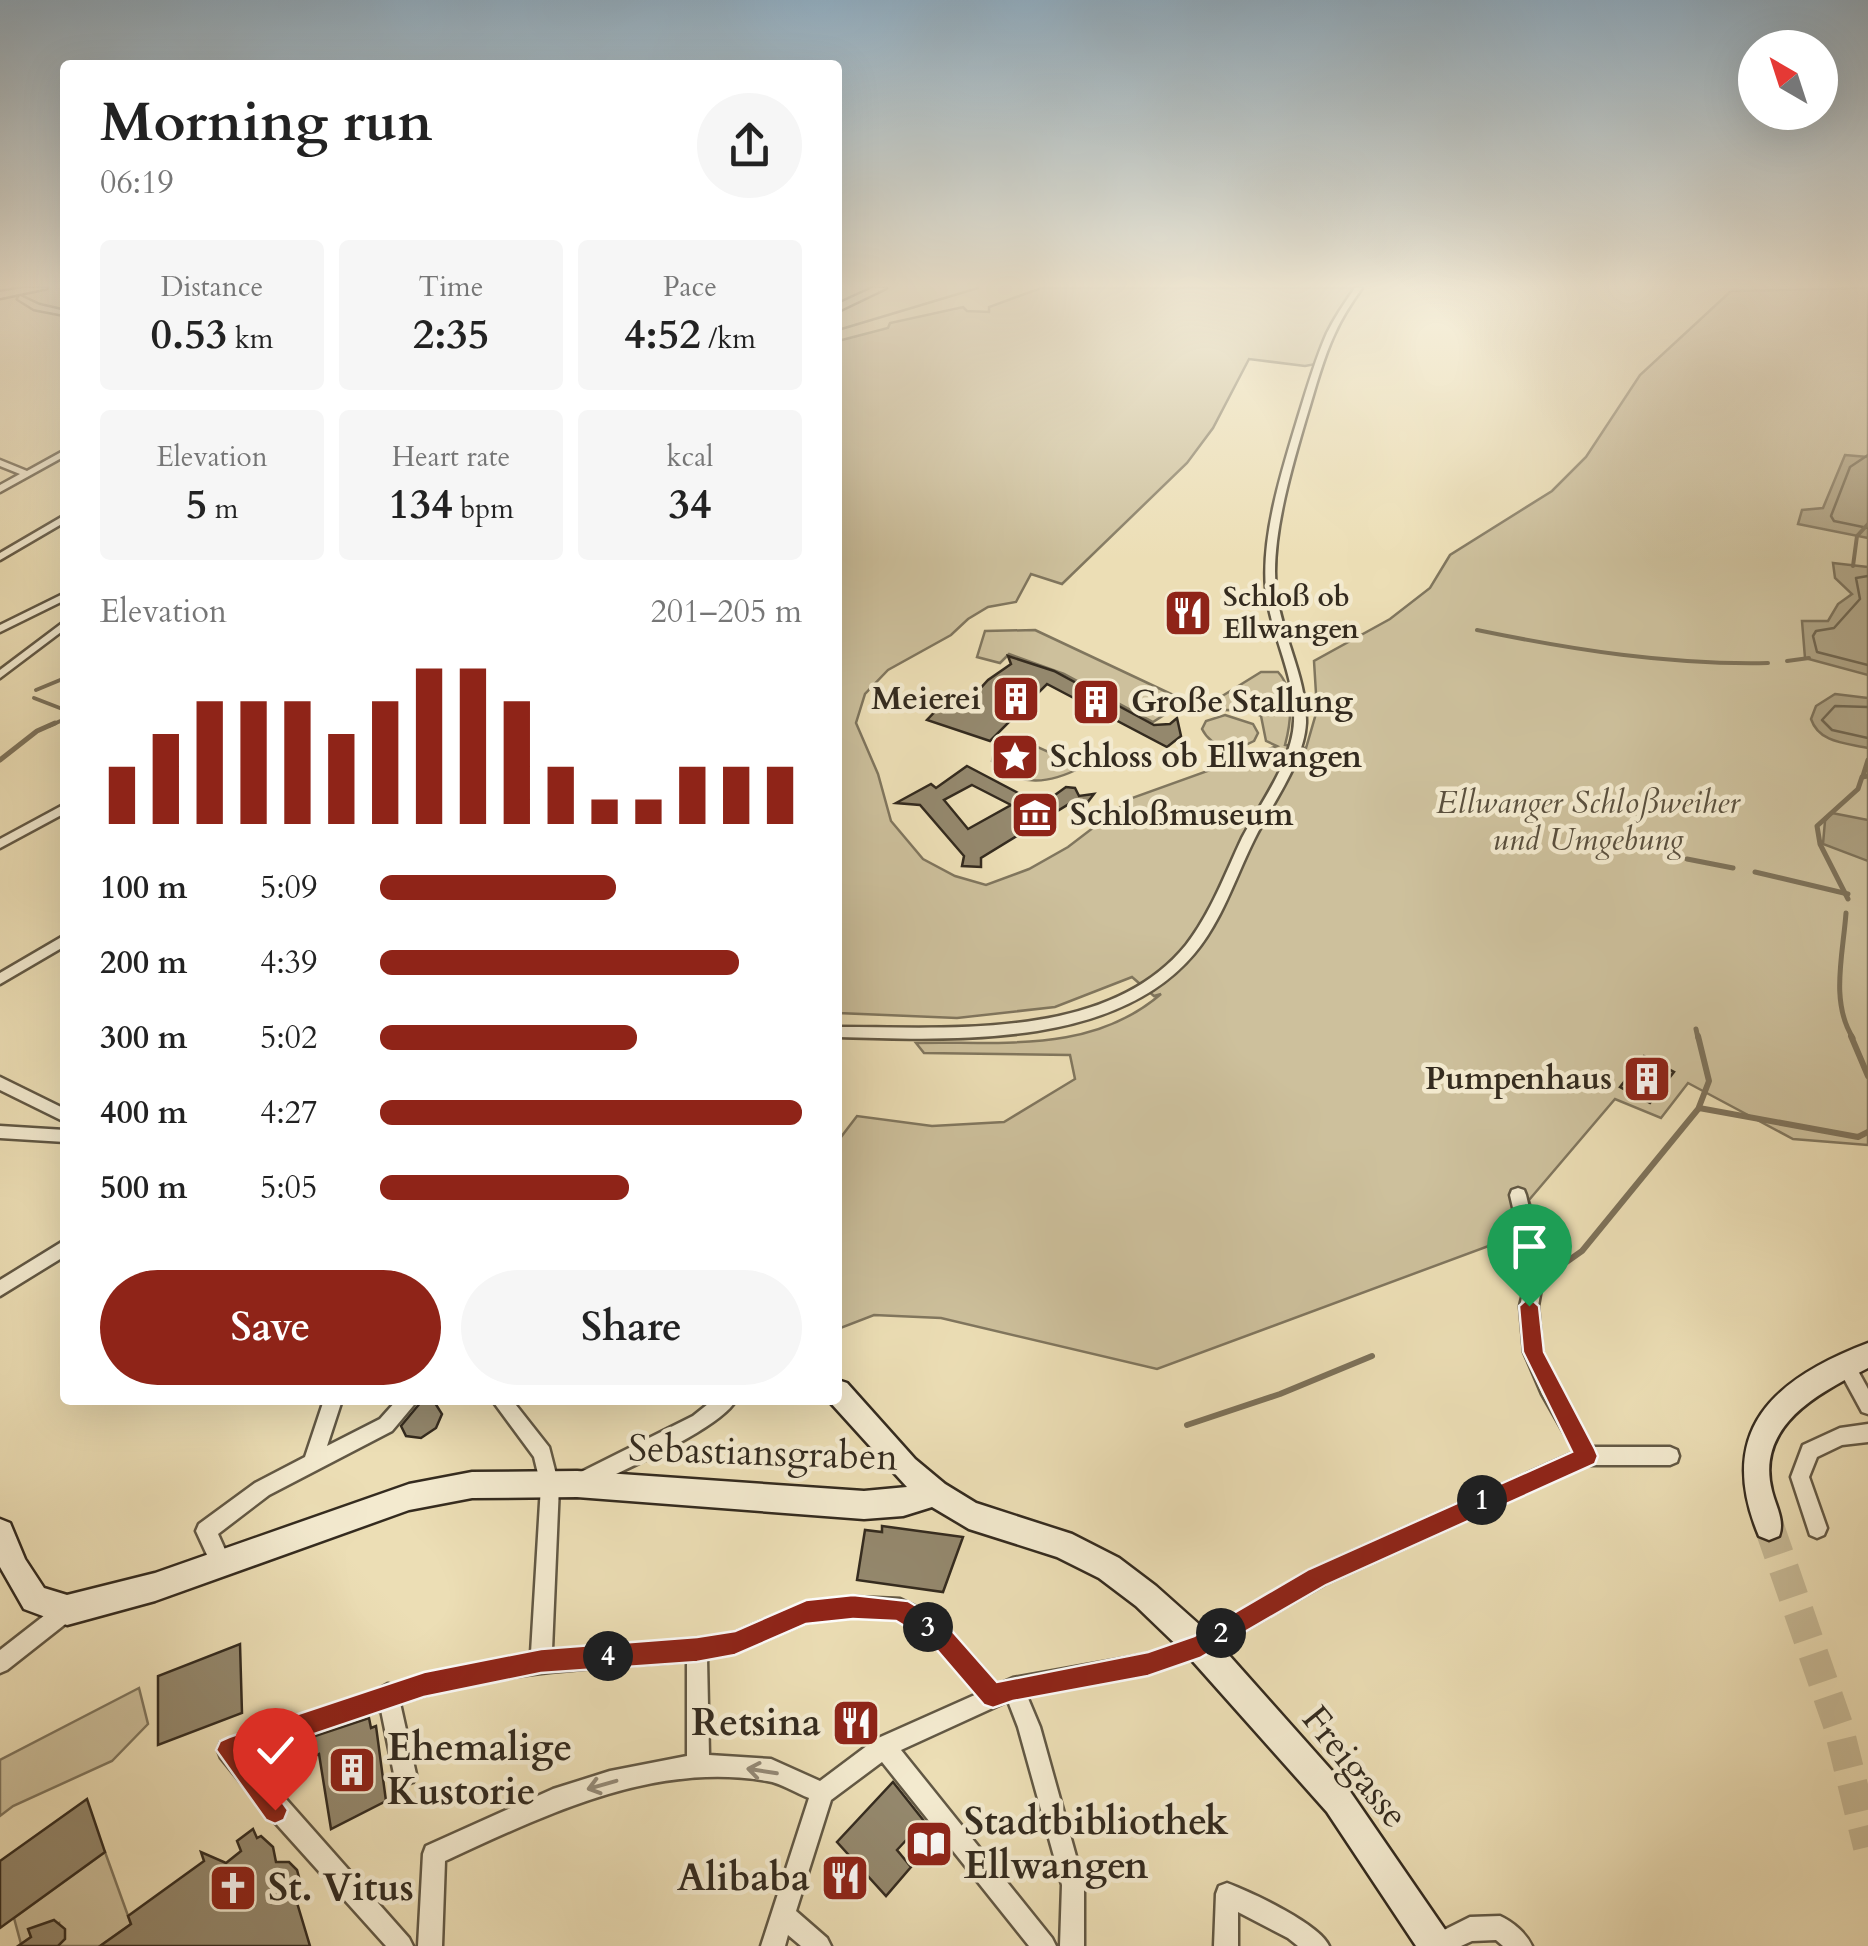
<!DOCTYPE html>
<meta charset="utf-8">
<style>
body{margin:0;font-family:Cardo,serif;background:#f6f6f6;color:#222;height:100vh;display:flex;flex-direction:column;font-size:38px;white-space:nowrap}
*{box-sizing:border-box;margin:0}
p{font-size:32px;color:#767676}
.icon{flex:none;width:55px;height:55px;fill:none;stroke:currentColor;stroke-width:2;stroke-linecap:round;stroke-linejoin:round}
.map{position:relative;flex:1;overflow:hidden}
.details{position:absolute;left:60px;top:60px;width:782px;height:1345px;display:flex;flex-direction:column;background:#fff;border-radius:10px;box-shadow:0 10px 40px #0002}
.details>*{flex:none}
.needle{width:65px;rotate:321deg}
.buttons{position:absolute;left:1738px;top:30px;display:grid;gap:20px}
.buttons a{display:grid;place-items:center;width:100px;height:100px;border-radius:50%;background:#fff;box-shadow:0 10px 40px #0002;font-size:50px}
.pin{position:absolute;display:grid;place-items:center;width:85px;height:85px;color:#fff;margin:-102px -42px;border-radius:50% 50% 50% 0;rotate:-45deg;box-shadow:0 0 10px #0007}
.pin .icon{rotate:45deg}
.km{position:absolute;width:50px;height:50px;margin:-25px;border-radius:50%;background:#222;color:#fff;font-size:28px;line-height:50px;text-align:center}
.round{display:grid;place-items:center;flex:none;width:105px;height:105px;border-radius:52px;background:#f6f6f6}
.headline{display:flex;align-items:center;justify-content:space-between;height:170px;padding:0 40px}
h1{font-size:55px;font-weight:800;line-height:75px}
.metrics{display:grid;grid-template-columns:repeat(3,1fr);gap:15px;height:170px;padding:10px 40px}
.metrics div{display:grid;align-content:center;border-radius:10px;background:#f6f6f6;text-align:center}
.metrics b{font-size:42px;font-weight:800}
.metrics small{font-size:28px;font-weight:400}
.metrics p{font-size:28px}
.chart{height:280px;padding:20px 40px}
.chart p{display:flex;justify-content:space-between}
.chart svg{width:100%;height:180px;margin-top:10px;stroke:#8f2418;stroke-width:6}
.action{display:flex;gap:20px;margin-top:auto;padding:20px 40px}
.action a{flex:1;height:115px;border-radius:60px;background:#8f2418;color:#fff;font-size:40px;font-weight:800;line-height:115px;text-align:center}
.action a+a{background:#f6f6f6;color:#222}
ul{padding:0 40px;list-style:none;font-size:32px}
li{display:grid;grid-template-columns:160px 120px 1fr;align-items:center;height:75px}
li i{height:25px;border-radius:12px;background:#8f2418}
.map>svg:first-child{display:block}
.green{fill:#cdc09c;stroke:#80765e;stroke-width:2.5}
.water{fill:#ada182;stroke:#7d725a;stroke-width:2.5}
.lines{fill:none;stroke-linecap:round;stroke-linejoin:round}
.shore{stroke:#706650;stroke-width:2.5}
.stream-far3{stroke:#7d725a;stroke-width:2.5}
.stream-far2{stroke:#7d725a;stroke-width:4}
.stream-far1{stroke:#7d725a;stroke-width:5}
.stream{stroke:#7d725a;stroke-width:6}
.building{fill:#94886d;stroke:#342b1f;stroke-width:2.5;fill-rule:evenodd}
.secondary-tunnel{stroke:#c7ba97;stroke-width:30;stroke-dasharray:30 15;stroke-linecap:butt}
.street-casing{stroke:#625844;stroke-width:5}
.secondary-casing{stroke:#342b1f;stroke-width:5}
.street{fill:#f3eacf;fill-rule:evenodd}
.secondary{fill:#f3eacf;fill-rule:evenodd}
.oneway{stroke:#948a77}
.route{fill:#8f2418;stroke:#fff;stroke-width:2.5}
.labels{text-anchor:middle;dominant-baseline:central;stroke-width:9;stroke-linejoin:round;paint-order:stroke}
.far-poi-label{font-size:28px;font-weight:bold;fill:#342b1f;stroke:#f3eacf;text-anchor:start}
.poi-label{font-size:32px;font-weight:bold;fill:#342b1f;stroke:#f3eacf;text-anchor:start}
.park-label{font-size:32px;font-style:italic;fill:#5a503e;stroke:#f3eacf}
.near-street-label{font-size:38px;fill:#342b1f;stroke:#f3eacf}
.near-poi-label{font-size:38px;font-weight:bold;fill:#342b1f;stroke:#f3eacf;text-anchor:start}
</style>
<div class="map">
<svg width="1868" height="1946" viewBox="0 0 1868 1946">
<rect width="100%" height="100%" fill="#ecdeb5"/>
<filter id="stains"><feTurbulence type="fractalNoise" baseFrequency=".002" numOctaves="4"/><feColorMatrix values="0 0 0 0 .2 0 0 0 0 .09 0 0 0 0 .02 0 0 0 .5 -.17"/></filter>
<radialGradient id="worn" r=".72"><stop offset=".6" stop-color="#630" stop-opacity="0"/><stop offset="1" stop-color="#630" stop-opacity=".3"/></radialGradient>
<g class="green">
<path d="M1041,288h315l-40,76 -11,2 -56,-7 -36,69 -26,35 -125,121 -31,-10 -15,28 -28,5 -20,12 -17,16 -63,35 -23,24 -9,29 22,51 13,47 32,38 32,17 31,9 43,-16 39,-22 64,-49 145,-52 -11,-5 -5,-25c-19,-10 -38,-2 -55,-10l55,-34h17c17,18 13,51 7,73l21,3 11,-38 -3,-49 76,-42 40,-31 20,-33 102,-64 34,-34 54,-82 91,-84 137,-3v857l-75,-6 -105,-56 -27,35 -46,-19 -86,101 8,28 -380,141 -216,-51 -67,-3 -36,14v-188l19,-25 75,10 72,-4 71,-43 -5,-24 -146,-2 -8,-10c87,-2 175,11 245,-49l-7,2 -22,-19 -77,30 -98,11 -119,-5v-672l50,-13 2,-5 73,-16 4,4 22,1v-5z"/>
<path d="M1035,630l151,71 -33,21 -89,-48 -55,-20 -9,9 -23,-6 8,-26z"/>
<path d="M1225,715l28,9 5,9 -4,8c-18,10 -42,8 -52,-12l4,-8z"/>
<path d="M1013,736l69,31c-33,17 -62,21 -90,-6l2,-9z"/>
<path d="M139,1688l9,36 -36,37 -99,45 -13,10v-56z"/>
<path d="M105,1852l26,72 -31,22h-42l1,-23 -29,10 1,4 -10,7 -7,-26z"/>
</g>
<g class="water">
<path d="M1845,455l23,2v81l-70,-14 4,-14 21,-2z"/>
<path d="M1833,563l35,4v108l-63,-17 -3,-37h26l10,-17 14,-10 -17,-16z"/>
<path d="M1835,694l33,4v50c-22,-5 -49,-5 -57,-29l5,-13z"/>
<path d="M1832,813l36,7v41l-45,-17 2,-23z"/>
</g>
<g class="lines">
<g class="shore">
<path d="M1868,455l-18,12 -19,49 3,5 34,7"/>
<path d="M1868,576l-12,2 4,21 -26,29 -18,3 -3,5 4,16 51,13"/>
<path d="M1868,707l-33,-1 -13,14 10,10 36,8"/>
</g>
<path class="stream-far3" d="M838,330l140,-42"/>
<g class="stream-far2">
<path d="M1853,566l4,-30 11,-12"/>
<path d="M1477,630c97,20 192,35 291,33"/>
<path d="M1787,661l22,-3"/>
<path d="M36,690l29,-12"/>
<path d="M34,698l31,12"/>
<path d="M49,726l16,-7"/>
</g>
<g class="stream-far1">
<path d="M0,760l37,-29 18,-8"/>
<path d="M1863,776l5,-16"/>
<path d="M1687,859l46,9"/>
<path d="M1755,872l93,22"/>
<path d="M1848,899l-28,-55 -3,-18 41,-37 4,-12 6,-1"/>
<path d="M1846,913c-3,42 -16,89 7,125"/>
<path d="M1696,1029l2,9"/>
</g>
<g class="stream">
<path d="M1698,1036l11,45 -10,26"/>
<path d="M1851,1036l17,40"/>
<path d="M1537,1263h28l17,-12 117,-143 159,29 10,-5"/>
<path d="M1187,1425l93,-31 92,-38"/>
</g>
</g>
<g class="building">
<path d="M1008,656l46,15 100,54 16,-1 7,-6 4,18 -14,11 -120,-63 -57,57 -63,-21 22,-23 18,6 21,-23 23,-16z"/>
<path d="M967,766l74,39 25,-18 9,1 4,8 15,-2 -10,13 2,4 -17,-7 -88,54v9l-19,-1 2,-10 -44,-51 -24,-2 35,-19 5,4zM972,785l39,20 -43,24 -24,-29z"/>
<path d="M1644,1056l30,16 -24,31 -30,-16z"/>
<path d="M421,1402l14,1 7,11 -6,14 -15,10 -15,-2 -5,-10z"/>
<path d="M882,1526l81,11 -20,55 -86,-12 8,-50 17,2z"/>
<path d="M240,1644l2,69 -84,32v-69z"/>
<path d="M369,1718l2,10 5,-2 10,75 -55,28 -12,-75 -48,23 -11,-13 55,-28z"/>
<path d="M893,1782l31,39 -27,29 14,17 -25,29 -49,-54z"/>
<path d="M87,1799l18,53 -105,76v-67z"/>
<path d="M253,1829l4,9 4,-2 12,11 3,15h13l8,8 3,11 -5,15 15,50h-210l31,-22 -3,-8 76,-55 -3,-9 25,11 15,-12 -4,-10z"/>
<path d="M54,1920l11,9v10l-7,7h-40l13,-9 -3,-8z"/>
</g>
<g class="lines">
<path class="secondary-tunnel" d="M1769,1526l69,199 30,122"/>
<g class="street-casing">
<g id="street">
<path d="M1355,288h7c-10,14 -20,29 -27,45 -12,25 -19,53 -27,79 -15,51 -38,125 -32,178 5,45 31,87 30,133 -2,39 -35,82 -52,117 -19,38 -32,81 -60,114 -80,95 -243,86 -356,83v-10c111,0 270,14 348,-82 25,-32 39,-71 56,-107 18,-34 51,-78 52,-117 2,-46 -24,-87 -28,-132 -5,-56 18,-125 34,-178 8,-26 16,-53 27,-78 8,-16 18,-31 28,-45z"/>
<path d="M20,296l19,9 26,6v4l-31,-6 -16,-10z"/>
<path d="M65,450v6l-65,36v-7l20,-11 -20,-8v-6l27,11z"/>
<path d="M65,515v7l-65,38v-7z"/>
<path d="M65,593v7l-65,32v-7z"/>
<path d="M65,621v8l-65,49v-8z"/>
<path d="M65,804v9l-65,35v-9z"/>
<path d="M65,935v11l-65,38v-11z"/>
<path d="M0,1077l65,32v13l-65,-32z"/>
<path d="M0,1126l65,4v12l-65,-4z"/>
<path d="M1518,1188l6,2 2,5 18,77 -6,34 4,46 13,31 37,64h78l7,3 2,6 -2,6 -7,3h-82l-263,119 -125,72 -52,18 -121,22 13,31 44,158v61h-24l2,-61 -44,-158 -10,-26 -107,49 151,188 4,8h-27l-147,-184 -51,38 -35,111 31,27 4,8h-30l-13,-11 -3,11h-24l48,-148c-13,-5 -28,-15 -42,-17 -113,-20 -222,34 -322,80l-3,85h-24l5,-92 3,-8 127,-57 57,-18 77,-15v-95c-97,7 -194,11 -287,42l16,71 -3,8 -8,3 -8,-3 -3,-8 -13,-64 -134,45 162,183 4,8h-27l-124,-138 -41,-50 -3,-8 3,-8 158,-53 9,-5 4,1 32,-10 107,-22 10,-167 -7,-29 -42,-57h20l37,47 10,39 -7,164 145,-10 37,-7 72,-31 47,-5 47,2c43,18 67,52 97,86l16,-7 135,-24 47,-16 116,-68 264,-118 -33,-58 -18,-42 -4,-46 8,-34 -18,-77 2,-5zM853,1617l44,2 33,20 47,55 -101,45 -56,42 -49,-22 -62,-4 -2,-97 28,-5 72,-31z"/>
<path d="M65,1240v16l-65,40v-16z"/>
<path d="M1846,1358l6,2 16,29v25l-6,-2 -25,-46 3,-6z"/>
<path d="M324,1400h18l-15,46 53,-27 17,-19h21l-26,31 -123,64 -51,39 13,29 -3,7 -7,3 -7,-3 -18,-39 3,-7 56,-41 50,-26z"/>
<path d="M713,1400h23c-16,29 -111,69 -143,85l-7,3 -7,-3 -2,-6 2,-6 114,-57z"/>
<path d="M1868,1424v18l-26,3 -25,12 -8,20 18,51 -3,7 -7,3 -7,-3 -19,-58 12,-32 37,-17z"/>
<path d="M66,1601l7,3 3,7 -3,7 -66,52 -7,3v-23l59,-46z"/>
<path d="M1227,1883c24,9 93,41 102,63h-31l-10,-8 -50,-26v34h-24l2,-52 3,-8z"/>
<path d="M1500,1916c13,6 26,17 32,30h-29l-7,-6 -24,1 -11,5h-37l4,-8 42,-21z"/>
</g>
</g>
<g class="secondary-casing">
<g id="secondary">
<path d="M24,288h23l-47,10v-6z"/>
<path d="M873,288h13l-48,23v-7z"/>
<path d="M1868,1343v25c-49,25 -113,57 -96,123 4,16 13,30 7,45l-10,4 -10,-4c-44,-105 14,-157 109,-193z"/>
<path d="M838,1380l9,3 68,76 30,25 31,19 96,31 47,24 37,28 55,49 138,155 99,144 5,12h-37l-89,-134 -138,-155 -53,-51 -37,-28 -42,-21 -88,-28 -37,-22 -29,9 -39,3 -287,-22 -105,1 -63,12 -254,91 -88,24 -43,-16 -24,-42v-48l10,4 15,36 19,29 23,7 88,-22 254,-89 63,-12 105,-1 287,20 43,-4 -78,-86 9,-1z"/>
</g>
</g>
<use href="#street" class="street"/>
<use href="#secondary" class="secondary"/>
</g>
<defs><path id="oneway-shaft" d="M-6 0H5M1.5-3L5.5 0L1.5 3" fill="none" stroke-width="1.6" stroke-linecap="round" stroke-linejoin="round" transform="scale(2.5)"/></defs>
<g class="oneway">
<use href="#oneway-shaft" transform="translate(762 1771) rotate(-171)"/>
<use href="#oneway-shaft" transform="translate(602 1785) rotate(164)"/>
</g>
<linearGradient id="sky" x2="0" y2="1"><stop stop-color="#90acbf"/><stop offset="0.51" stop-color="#f6f0de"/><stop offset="1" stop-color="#f6f0de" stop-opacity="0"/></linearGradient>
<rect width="1868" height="560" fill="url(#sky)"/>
<path class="route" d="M1529,1297l10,9 5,46 51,97 3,7 -3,8 -269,121 -126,73 -52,18 -135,25 -20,7 -9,-3 -55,-64 -33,-20 -43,-2 -47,5 -71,31 -38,7 -156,11 -117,24 -175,59 39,54 -4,10 -9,4 -9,-4 -50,-70 4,-9 9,-4 195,-65 117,-23 156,-12 38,-6 71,-31 47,-5 55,6 38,23 51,58 151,-30 46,-16 115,-67 263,-117 -49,-100 -4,-46z"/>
<defs>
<g id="restaurant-square" transform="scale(2.5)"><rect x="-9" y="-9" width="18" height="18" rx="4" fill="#8f2418" stroke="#f3eacf"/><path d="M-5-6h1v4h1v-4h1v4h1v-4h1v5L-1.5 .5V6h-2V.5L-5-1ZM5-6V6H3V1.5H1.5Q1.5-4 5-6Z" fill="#fff"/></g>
<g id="building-square" transform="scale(2.5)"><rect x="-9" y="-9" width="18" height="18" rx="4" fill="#8f2418" stroke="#f3eacf"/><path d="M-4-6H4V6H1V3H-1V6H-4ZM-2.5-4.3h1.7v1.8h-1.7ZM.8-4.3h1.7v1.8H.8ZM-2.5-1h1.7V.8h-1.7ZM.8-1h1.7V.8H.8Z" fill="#fff"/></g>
<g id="sight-square" transform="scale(2.5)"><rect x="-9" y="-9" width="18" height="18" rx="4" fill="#8f2418" stroke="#f3eacf"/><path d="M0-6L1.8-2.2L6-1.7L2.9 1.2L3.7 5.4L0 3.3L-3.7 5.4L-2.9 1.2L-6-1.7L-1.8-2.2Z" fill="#fff"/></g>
<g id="museum-square" transform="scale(2.5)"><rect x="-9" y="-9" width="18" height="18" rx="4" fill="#8f2418" stroke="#f3eacf"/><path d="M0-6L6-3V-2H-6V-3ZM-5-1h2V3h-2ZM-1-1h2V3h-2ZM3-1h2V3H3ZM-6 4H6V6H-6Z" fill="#fff"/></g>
<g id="library-square" transform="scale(2.5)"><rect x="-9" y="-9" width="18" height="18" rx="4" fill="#8f2418" stroke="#f3eacf"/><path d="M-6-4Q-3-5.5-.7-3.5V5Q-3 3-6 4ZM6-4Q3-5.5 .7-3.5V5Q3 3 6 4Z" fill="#fff"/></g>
<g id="church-square" transform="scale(2.5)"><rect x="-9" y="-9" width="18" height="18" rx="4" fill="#8f2418" stroke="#f3eacf"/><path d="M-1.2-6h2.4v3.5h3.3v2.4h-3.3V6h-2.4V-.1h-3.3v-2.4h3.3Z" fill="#fff"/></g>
</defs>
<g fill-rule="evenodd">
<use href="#restaurant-square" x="1188" y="613"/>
<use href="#building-square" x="1016" y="699"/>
<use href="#building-square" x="1096" y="702"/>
<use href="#sight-square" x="1015" y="757"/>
<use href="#museum-square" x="1035" y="815"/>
<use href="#building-square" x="1647" y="1079"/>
<use href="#restaurant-square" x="856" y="1723"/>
<use href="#building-square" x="352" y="1770"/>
<use href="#library-square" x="929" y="1844"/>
<use href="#restaurant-square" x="845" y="1878"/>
<use href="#church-square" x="233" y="1888"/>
</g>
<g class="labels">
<g class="far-poi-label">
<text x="1223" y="597">Schloß ob<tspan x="1223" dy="32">Ellwangen</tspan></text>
</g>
<g class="poi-label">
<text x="981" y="699" text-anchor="end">Meierei</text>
<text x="1131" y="702">Große Stallung</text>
<text x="1050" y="757">Schloss ob Ellwangen</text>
<text x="1070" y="815">Schloßmuseum</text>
<text x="1612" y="1079" text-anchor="end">Pumpenhaus</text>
</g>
<g class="park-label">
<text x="1588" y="803">Ellwanger Schloßweiher<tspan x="1588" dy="37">und Umgebung</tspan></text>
</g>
<g class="near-street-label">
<text transform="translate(763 1453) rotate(2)">Sebastiansgraben</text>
<text transform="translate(1355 1767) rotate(51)">Freigasse</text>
</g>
<g class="near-poi-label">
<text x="821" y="1723" text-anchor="end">Retsina</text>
<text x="387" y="1748">Ehemalige<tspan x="387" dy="44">Kustorie</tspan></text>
<text x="964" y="1822">Stadtbibliothek<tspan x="964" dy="44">Ellwangen</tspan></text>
<text x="810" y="1878" text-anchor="end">Alibaba</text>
<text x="268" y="1888">St. Vitus</text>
</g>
</g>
<rect width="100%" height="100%" filter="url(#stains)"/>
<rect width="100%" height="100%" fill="url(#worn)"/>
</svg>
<div class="buttons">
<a><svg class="needle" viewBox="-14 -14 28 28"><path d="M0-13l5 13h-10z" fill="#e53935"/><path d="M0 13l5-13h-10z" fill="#767676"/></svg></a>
</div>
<div class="pin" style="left:1529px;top:1306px;background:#1e9e55"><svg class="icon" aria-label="arrive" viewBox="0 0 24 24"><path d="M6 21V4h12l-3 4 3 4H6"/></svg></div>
<div class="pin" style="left:275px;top:1810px;background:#d93025"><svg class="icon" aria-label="check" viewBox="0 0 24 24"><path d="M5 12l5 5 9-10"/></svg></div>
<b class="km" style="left:1482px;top:1500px">1</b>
<b class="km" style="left:1221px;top:1633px">2</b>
<b class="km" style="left:928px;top:1627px">3</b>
<b class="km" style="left:608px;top:1656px">4</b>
<section class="details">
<div class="headline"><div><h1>Morning run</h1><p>06:19</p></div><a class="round"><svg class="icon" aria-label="share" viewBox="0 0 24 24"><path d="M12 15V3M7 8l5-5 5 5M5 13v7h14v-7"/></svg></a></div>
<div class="metrics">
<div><p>Distance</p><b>0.53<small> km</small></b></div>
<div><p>Time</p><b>2:35</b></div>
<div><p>Pace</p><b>4:52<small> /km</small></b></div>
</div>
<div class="metrics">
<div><p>Elevation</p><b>5<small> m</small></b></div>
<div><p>Heart rate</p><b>134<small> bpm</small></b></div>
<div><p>kcal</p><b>34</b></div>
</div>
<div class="chart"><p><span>Elevation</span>201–205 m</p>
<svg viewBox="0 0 160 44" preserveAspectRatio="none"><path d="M5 44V30M15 44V22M25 44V14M35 44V14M45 44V14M55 44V22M65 44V14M75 44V6M85 44V6M95 44V14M105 44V30M115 44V38M125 44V38M135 44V30M145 44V30M155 44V30"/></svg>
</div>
<ul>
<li><b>100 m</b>5:09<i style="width:56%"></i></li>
<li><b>200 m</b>4:39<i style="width:85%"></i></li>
<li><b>300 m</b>5:02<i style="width:61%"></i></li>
<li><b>400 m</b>4:27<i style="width:100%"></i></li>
<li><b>500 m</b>5:05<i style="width:59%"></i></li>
</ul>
<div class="action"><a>Save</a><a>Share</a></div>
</section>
</div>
